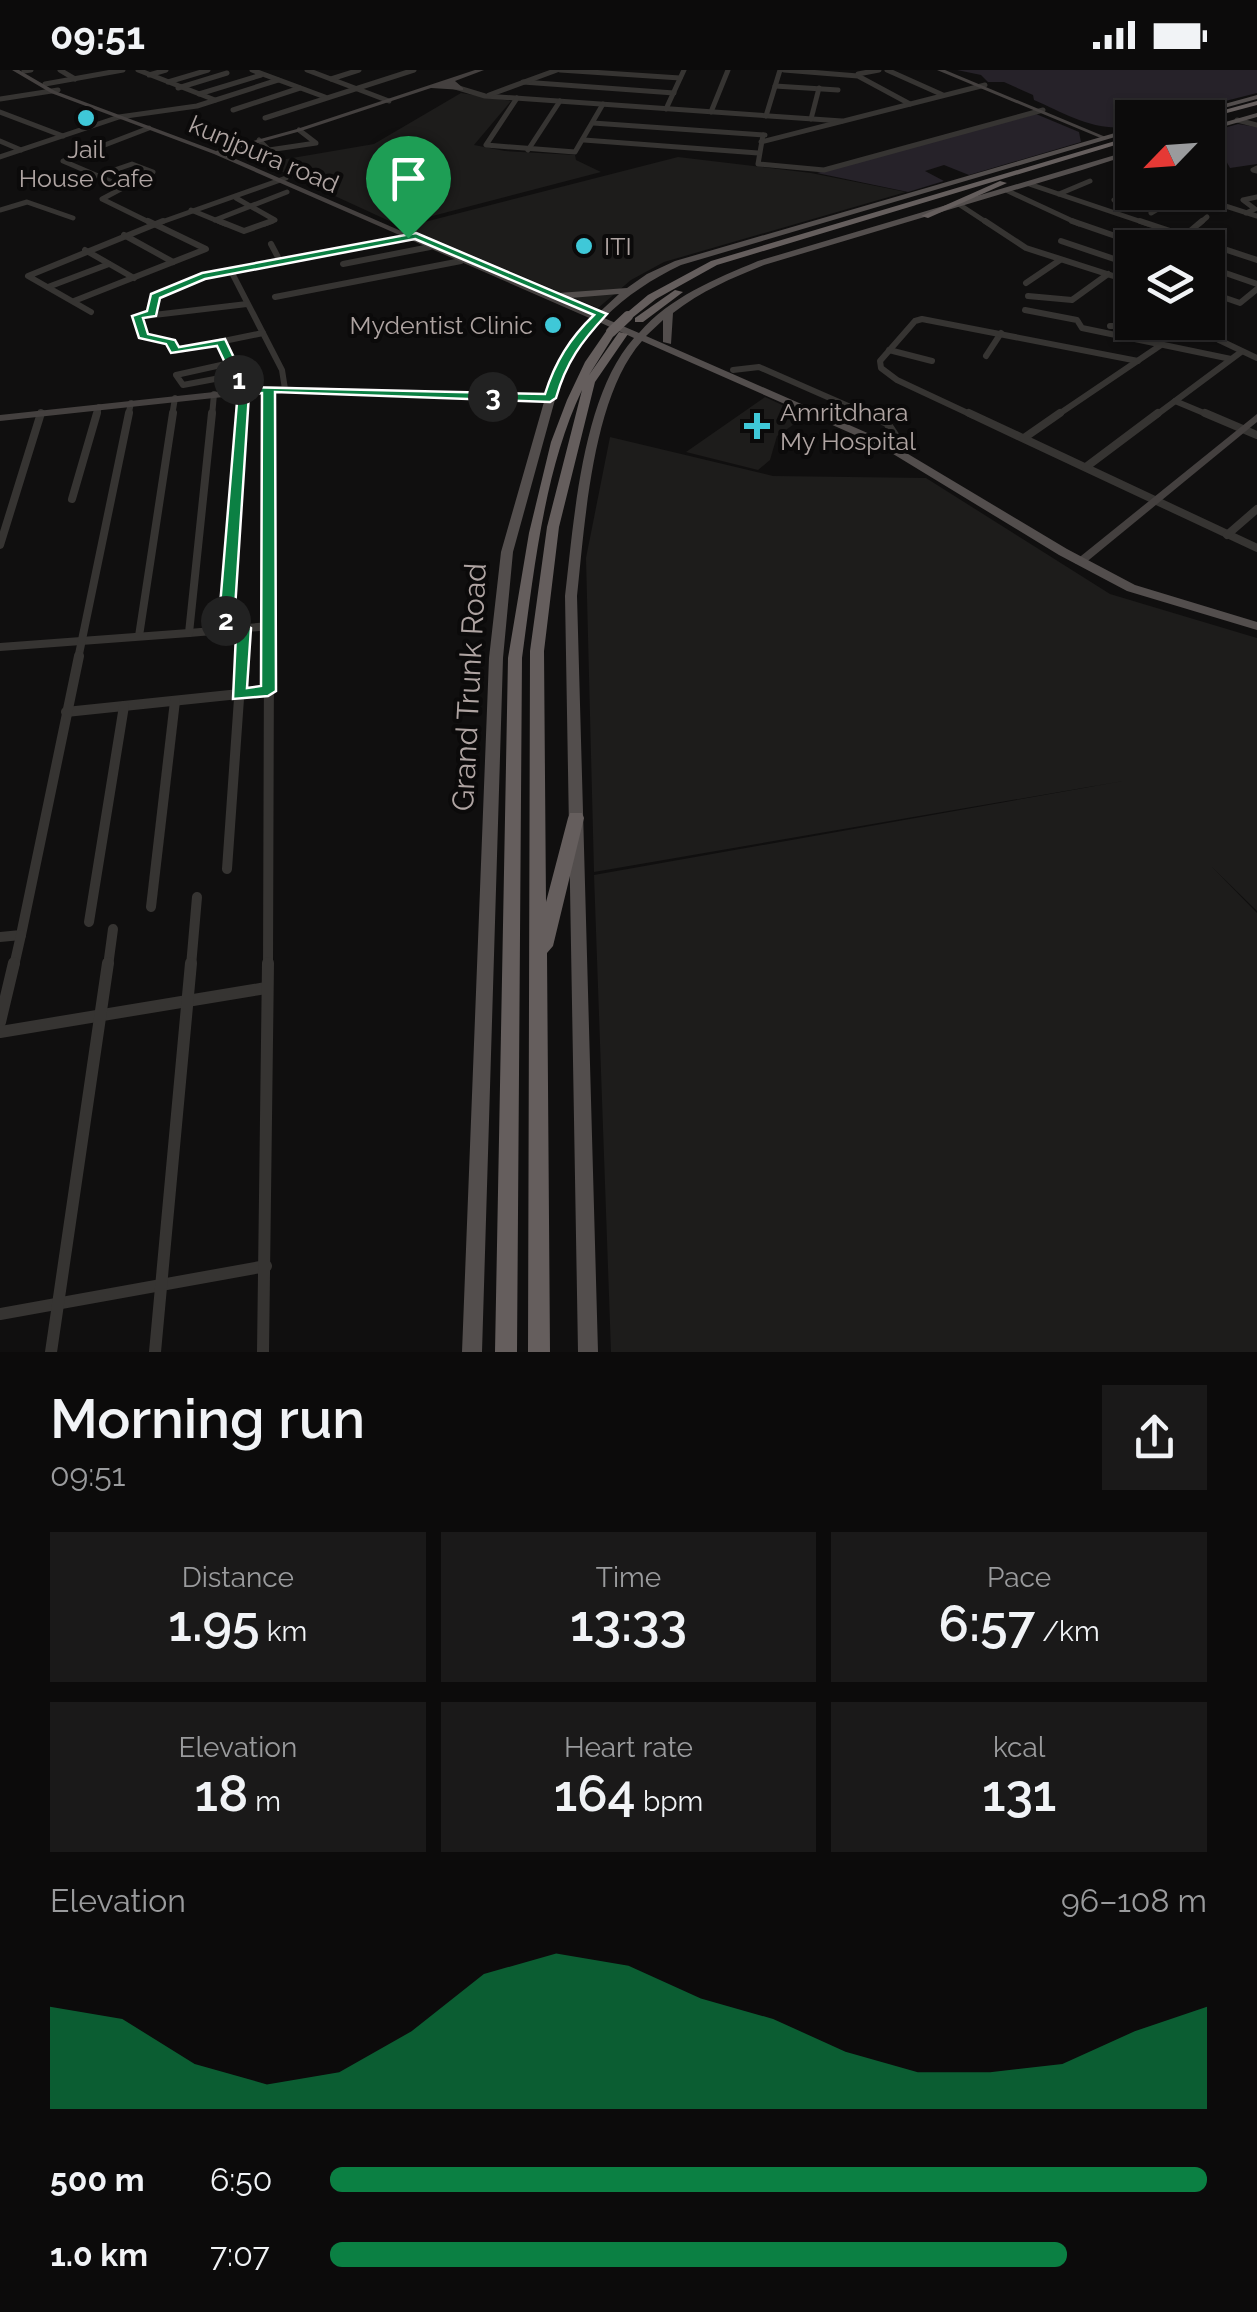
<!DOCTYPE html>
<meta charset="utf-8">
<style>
body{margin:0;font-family:Raleway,sans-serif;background:#1a1919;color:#f1f3f6;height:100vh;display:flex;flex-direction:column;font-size:38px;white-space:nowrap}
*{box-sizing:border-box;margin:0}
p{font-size:32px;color:#9a9b9d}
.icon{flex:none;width:55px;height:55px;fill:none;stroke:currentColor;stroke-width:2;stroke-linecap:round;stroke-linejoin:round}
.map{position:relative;height:1282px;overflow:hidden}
.side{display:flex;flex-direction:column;background:#0c0b0b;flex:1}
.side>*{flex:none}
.needle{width:65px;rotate:245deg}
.tools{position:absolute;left:1115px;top:30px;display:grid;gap:20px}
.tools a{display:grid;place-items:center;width:110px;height:110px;border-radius:0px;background:#0c0b0b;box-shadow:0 2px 8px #0004,0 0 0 2px #2c2b2c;font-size:50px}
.pin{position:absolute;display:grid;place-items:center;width:85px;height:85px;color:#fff;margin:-102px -42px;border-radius:50% 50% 50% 0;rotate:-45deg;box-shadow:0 0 10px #0007}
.pin .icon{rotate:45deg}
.km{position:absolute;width:50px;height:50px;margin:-25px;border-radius:50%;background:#222;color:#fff;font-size:28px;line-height:50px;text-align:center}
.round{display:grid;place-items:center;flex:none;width:105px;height:105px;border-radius:0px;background:#1a1919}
.head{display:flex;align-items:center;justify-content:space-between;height:170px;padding:0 50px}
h1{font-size:55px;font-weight:600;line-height:75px}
.figures{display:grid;grid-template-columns:repeat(3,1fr);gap:15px;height:170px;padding:10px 50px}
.figures div{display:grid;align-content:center;border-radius:0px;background:#1a1919;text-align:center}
.figures b{font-size:50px;font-weight:600}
.figures small{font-size:28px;font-weight:400}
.figures p{font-size:28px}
.chart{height:280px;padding:20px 50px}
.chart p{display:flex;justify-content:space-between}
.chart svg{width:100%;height:180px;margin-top:10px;fill:#0b8043;opacity:.7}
ul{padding:0 50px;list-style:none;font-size:32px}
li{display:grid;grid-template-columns:160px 120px 1fr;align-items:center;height:75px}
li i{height:25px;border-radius:12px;background:#0b8043}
.status{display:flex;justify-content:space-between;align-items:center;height:70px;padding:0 50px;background:#0c0b0b;direction:ltr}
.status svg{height:28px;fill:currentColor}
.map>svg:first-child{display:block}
.built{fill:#1d1c1b}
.green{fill:#262229}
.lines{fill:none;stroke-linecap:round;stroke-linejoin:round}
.street-far4{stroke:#363432;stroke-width:5}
.street-far3{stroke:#363432;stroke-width:6}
.street-far2{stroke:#363432;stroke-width:8}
.street-far1{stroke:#363432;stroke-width:10}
.street{stroke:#363432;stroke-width:12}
.secondary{fill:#44403f;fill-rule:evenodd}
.primary{fill:#534e4d;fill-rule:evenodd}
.highway{fill:#655e5d;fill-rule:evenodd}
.highway-bridge{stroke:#655e5d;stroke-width:10}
.route{fill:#0b8043;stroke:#fff;stroke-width:2.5;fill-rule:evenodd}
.poi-dot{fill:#3fc8d8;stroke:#0b0a0a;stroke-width:4}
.labels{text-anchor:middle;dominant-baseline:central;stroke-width:8;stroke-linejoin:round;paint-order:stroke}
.far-poi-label{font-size:25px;fill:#afa4a2;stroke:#0b0a0a;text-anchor:start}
.far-street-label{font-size:25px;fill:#afa4a2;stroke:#0b0a0a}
.street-label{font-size:30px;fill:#afa4a2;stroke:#0b0a0a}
</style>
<div class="status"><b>09:51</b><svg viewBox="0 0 49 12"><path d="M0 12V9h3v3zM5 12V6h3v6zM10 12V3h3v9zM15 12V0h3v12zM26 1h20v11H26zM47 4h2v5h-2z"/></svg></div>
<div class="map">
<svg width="1257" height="1282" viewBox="0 0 1257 1282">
<rect width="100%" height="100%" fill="#100f0f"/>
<g class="built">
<path d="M461,23l50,8 -37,44 31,6 70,4 1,5 25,12 -203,53 -135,-62 111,-19z"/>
<path d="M678,87l133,16 95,19 -242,70 -33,18 -33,28 -193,-81z"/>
<path d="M765,327l41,19 -29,20 -7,24 -12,10 -72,-18z"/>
<path d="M610,367l163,39 153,2 184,116 147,44v273l-46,-45 46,47v439h-646l-17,-477 535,-95 -535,92 -8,-314z"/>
</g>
<g class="green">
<path d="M957,0h300v23l-95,24 -30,1v8c-35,7 -66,-12 -98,-26l-1,-5 -29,-13h-16l-7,-7z"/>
<path d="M1036,44l43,18 2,10 -112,33 -25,-10 -19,6 19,10 -36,11 -91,-19z"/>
<path d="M1238,54l19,3v37l-27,4 -20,-36z"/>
</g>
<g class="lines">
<g class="street-far4">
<path d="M60,0l15,9"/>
<path d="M138,0l77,30"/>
<path d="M252,0l73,27"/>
<path d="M307,0l82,31"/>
<path d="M560,0l120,8"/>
<path d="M784,0l74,6 52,28"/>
<path d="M887,0l56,25"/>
<path d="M24,1l7,-1"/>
<path d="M858,4l21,-4"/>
<path d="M149,5l17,-5"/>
<path d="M331,9l28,-9"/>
<path d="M168,12l40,-12"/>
<path d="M523,12l151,11"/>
<path d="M45,14l78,-14"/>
<path d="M452,16l33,10 357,25"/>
<path d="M775,16l63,4"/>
<path d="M178,18l49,-15"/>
<path d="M199,24l62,-19"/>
<path d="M489,25l68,-25"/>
<path d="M517,28l-31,47 89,7 28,-48"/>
<path d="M0,29l58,-9"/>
<path d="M666,39l18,-39"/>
<path d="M233,40l67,-22"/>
<path d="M0,42l63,24"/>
<path d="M711,42l17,-42"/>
<path d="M766,46l14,-46"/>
<path d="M265,48l149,-48"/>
<path d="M811,49l8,-31"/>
<path d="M1237,50l20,5"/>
<path d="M593,53l172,12"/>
<path d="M763,65l-5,29 66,6 219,-60"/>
<path d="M259,70l10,10 47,-7 -17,-13"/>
<path d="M584,70l174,13"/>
<path d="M0,71l21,9"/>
<path d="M761,72l224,-57"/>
<path d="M528,80l32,-49"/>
<path d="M1119,86l8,5 5,14"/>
<path d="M0,87l119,-40 78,-11 81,-26"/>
<path d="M1257,98l-4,2 4,1"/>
<path d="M97,106l35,-12 21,8 -51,27 51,25"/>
<path d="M1029,114l119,40"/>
<path d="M124,117l-61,-26 86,-33"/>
<path d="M1008,121l71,33"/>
<path d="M1182,122l75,24"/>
<path d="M1059,124l31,-13"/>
<path d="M236,128l39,22 -10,4"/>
<path d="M1114,130l18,-10"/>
<path d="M960,135l29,19"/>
<path d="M0,140l27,-8 46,16"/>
<path d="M191,140l34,14"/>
<path d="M1151,143l34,-20"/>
<path d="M1246,143l9,-4 -12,-9 14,-3"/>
<path d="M215,150l72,-28"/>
<path d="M156,154l130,-46"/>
<path d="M1199,154l8,-7"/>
</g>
<g class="street-far3">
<path d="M219,151l25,10 28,-10"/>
<path d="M985,151l41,27 106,34"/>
<path d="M1072,151l78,27"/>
<path d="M1140,151l117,39"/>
<path d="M124,165l49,27"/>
<path d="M1061,171l71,24"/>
<path d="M271,174l9,17"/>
<path d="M1170,178l32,-27"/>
<path d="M85,180l49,28"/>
<path d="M343,194l87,-17"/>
<path d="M1208,197l49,17"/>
<path d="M231,201l51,99 3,19"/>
<path d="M1026,213l34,-23"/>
<path d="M48,217l61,-23"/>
<path d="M1208,222l32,11 17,-14"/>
<path d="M1028,226l44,4 36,-26"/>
<path d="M275,227l186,-36"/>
<path d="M74,231l132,-52 -58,-28"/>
<path d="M247,234l-110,13 6,19 27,6 5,9 88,-18"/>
<path d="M1025,240l52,10 5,8 149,31"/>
<path d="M91,242l-63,-36 135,-55"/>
<path d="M152,244l3,-18 47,-20 214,-40"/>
<path d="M1194,252l25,18 38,18"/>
<path d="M1110,256h18l16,14"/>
<path d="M221,271l23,54 -2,21"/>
<path d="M889,280l43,11"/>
<path d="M986,286l15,-23"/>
<path d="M230,293l-54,12 7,10 53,-10"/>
<path d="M733,300l26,-3 112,49"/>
<path d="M1175,331l36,15"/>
<path d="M96,346l3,-9"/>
<path d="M128,346l3,-13"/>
<path d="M172,346l3,-18"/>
<path d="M212,346l2,-22"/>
<path d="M269,346v-27"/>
<path d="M974,346l-77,-36 -16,-12 -1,-7 35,-40 7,-2 216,42"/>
<path d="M1056,346l105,-71"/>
<path d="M1155,346l86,-64"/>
</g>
<g class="street-far2">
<path d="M865,343l22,10 8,12 -11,9"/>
<path d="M969,343l288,135"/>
<path d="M1205,343l52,22"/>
<path d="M1024,368l36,-25"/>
<path d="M1086,397l72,-54"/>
<path d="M72,429l25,-86"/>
<path d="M1227,465l30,-26"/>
<path d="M0,475l41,-132"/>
<path d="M226,560l17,-217"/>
<path d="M189,563l81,-7"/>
<path d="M139,566l34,-223"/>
<path d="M0,577l189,-14 23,-220"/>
<path d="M78,589l51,-246"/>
<path d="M242,589l2,-31"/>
<path d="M269,589v-246"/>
</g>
<g class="street-far1">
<path d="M66,642l202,-21"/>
<path d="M227,799l15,-213"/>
<path d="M151,837l24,-206"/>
<path d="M89,852l35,-216"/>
<path d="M0,867l21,-2 58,-279"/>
<path d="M14,896l7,-31"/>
<path d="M108,896l5,-37"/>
<path d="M191,896l6,-69"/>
<path d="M268,896l1,-310"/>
</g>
<g class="street">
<path d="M0,952l14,-59"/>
<path d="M0,962l266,-44"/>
<path d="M0,1244l266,-48"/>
<path d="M51,1282l57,-389"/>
<path d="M155,1282l36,-389"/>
<path d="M263,1282l5,-389"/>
</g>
<g class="secondary">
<path d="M12,0h7l36,21 161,60 81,-22 178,-59h9l-29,11 8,7v2l-32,-2 -130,43 -79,22 379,165 -7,2 -380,-166 -163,-61z"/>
<path d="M937,0h8l163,68 -5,1z"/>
<path d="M269,316l281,9 5,3 -5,3 -281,-9 -269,29v-6z"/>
<path d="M1257,344v8l-173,142h-8l-1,-2 1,-2z"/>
</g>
<g class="primary">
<path d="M1257,25v4l-70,19h-13z"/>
<path d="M1257,43v4l-49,14v-4z"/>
<path d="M1132,58v4l-451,133c-29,14 -54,30 -77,53l35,15c31,-36 76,-54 119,-72l374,-111v4l-50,16 -318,95c-32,13 -63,26 -91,48l-2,31 -8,-2v-22l-17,16 242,106 179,107 68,36 122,37v8l-130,-39 -68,-36 -179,-109 -238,-105c-50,56 -57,182 -65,255l21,756h-20l-13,-756c9,-76 17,-200 69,-258l-35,-16 -15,15 -20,30 -51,185 -10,106 -21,694h-20l27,-694 12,-106 53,-185 23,-34 42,-39 -61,5 -5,-3 5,-3 69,-5 20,-14 28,-13z"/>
</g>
<g class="highway">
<path d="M1257,31v4l-49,13h-13z"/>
<path d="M1132,66v4l-415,125 -61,34 -24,19 -9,-2 25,-21 63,-34z"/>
<path d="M1000,111l7,2 -79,35 -7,-2z"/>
<path d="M675,220l8,2 -40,30h-8v-4z"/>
<path d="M607,260l9,2 -27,43 30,-43 9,2 -33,48 -36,145 -15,124 2,251 22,-84 2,-5h12l2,5 -31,128 -6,7 3,399h-22l2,-701 17,-124 35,-137c-38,80 -48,181 -60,268l-5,694h-22l13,-694 21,-125 22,-91 16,-42 18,-38z"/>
</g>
<path class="highway-bridge" d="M611,262l17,-16"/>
</g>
<path class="route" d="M416,163l191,81c-25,27 -41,48 -51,84l-6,4 -275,-10 1,299 -8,5 -35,3 3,-65 -10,1 -8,-5 20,-240 -21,-44 -46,7 -5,-9 -27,-6 -7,-22 15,-5 4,-17 51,-21zM415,169l179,76c-24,23 -39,47 -49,79l-297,-7 -23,-48 -46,8 -4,-7 -27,-6 -5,-16 13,-2 4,-18 45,-19zM262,323l-1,293 -14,2 4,-60 -7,-5 -10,1 15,-230z"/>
<g class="poi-dot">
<circle cx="86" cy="48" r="10"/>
<circle cx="584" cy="176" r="10"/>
<circle cx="553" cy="255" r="10"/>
<path d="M752 341h10v10h10v10h-10v10h-10v-10h-10v-10h10z"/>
</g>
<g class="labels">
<g class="far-poi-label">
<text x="86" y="79" text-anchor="middle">Jail<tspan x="86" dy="29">House Cafe</tspan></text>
<text x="604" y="176">ITI</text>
<text x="533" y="255" text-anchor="end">Mydentist Clinic</text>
<text x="780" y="342">Amritdhara<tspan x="780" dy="29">My Hospital</tspan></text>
</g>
<g class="far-street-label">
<text transform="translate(264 84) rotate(23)">kunjpura road</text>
</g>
<g class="street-label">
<text transform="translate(469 617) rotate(-87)">Grand Trunk Road</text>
</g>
</g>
</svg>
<div class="tools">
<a><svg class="needle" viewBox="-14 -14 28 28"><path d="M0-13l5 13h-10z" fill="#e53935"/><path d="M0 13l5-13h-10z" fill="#9a9b9d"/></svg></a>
<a><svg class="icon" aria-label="layers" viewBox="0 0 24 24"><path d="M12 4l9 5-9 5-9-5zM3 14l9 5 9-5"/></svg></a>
</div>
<div class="pin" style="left:408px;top:168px;background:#1e9e55"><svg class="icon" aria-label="arrive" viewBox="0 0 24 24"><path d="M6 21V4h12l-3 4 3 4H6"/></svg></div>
<b class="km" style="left:239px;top:310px">1</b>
<b class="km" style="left:226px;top:551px">2</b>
<b class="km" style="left:493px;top:327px">3</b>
</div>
<section class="side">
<div class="head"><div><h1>Morning run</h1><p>09:51</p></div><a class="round"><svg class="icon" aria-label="share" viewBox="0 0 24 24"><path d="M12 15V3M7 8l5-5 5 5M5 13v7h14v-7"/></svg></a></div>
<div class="figures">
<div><p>Distance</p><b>1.95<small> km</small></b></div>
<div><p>Time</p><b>13:33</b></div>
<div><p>Pace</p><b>6:57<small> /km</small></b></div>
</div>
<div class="figures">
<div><p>Elevation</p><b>18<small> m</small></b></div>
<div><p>Heart rate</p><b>164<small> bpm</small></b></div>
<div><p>kcal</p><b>131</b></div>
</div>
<div class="chart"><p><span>Elevation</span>96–108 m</p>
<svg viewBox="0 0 160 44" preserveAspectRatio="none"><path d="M0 44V19L10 22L20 33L30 38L40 35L50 25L60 11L70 6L80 9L90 17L100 22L110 30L120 35L130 35L140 33L150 25L160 19V44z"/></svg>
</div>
<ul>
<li><b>500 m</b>6:50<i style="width:100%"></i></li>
<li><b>1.0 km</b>7:07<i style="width:84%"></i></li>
</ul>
</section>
